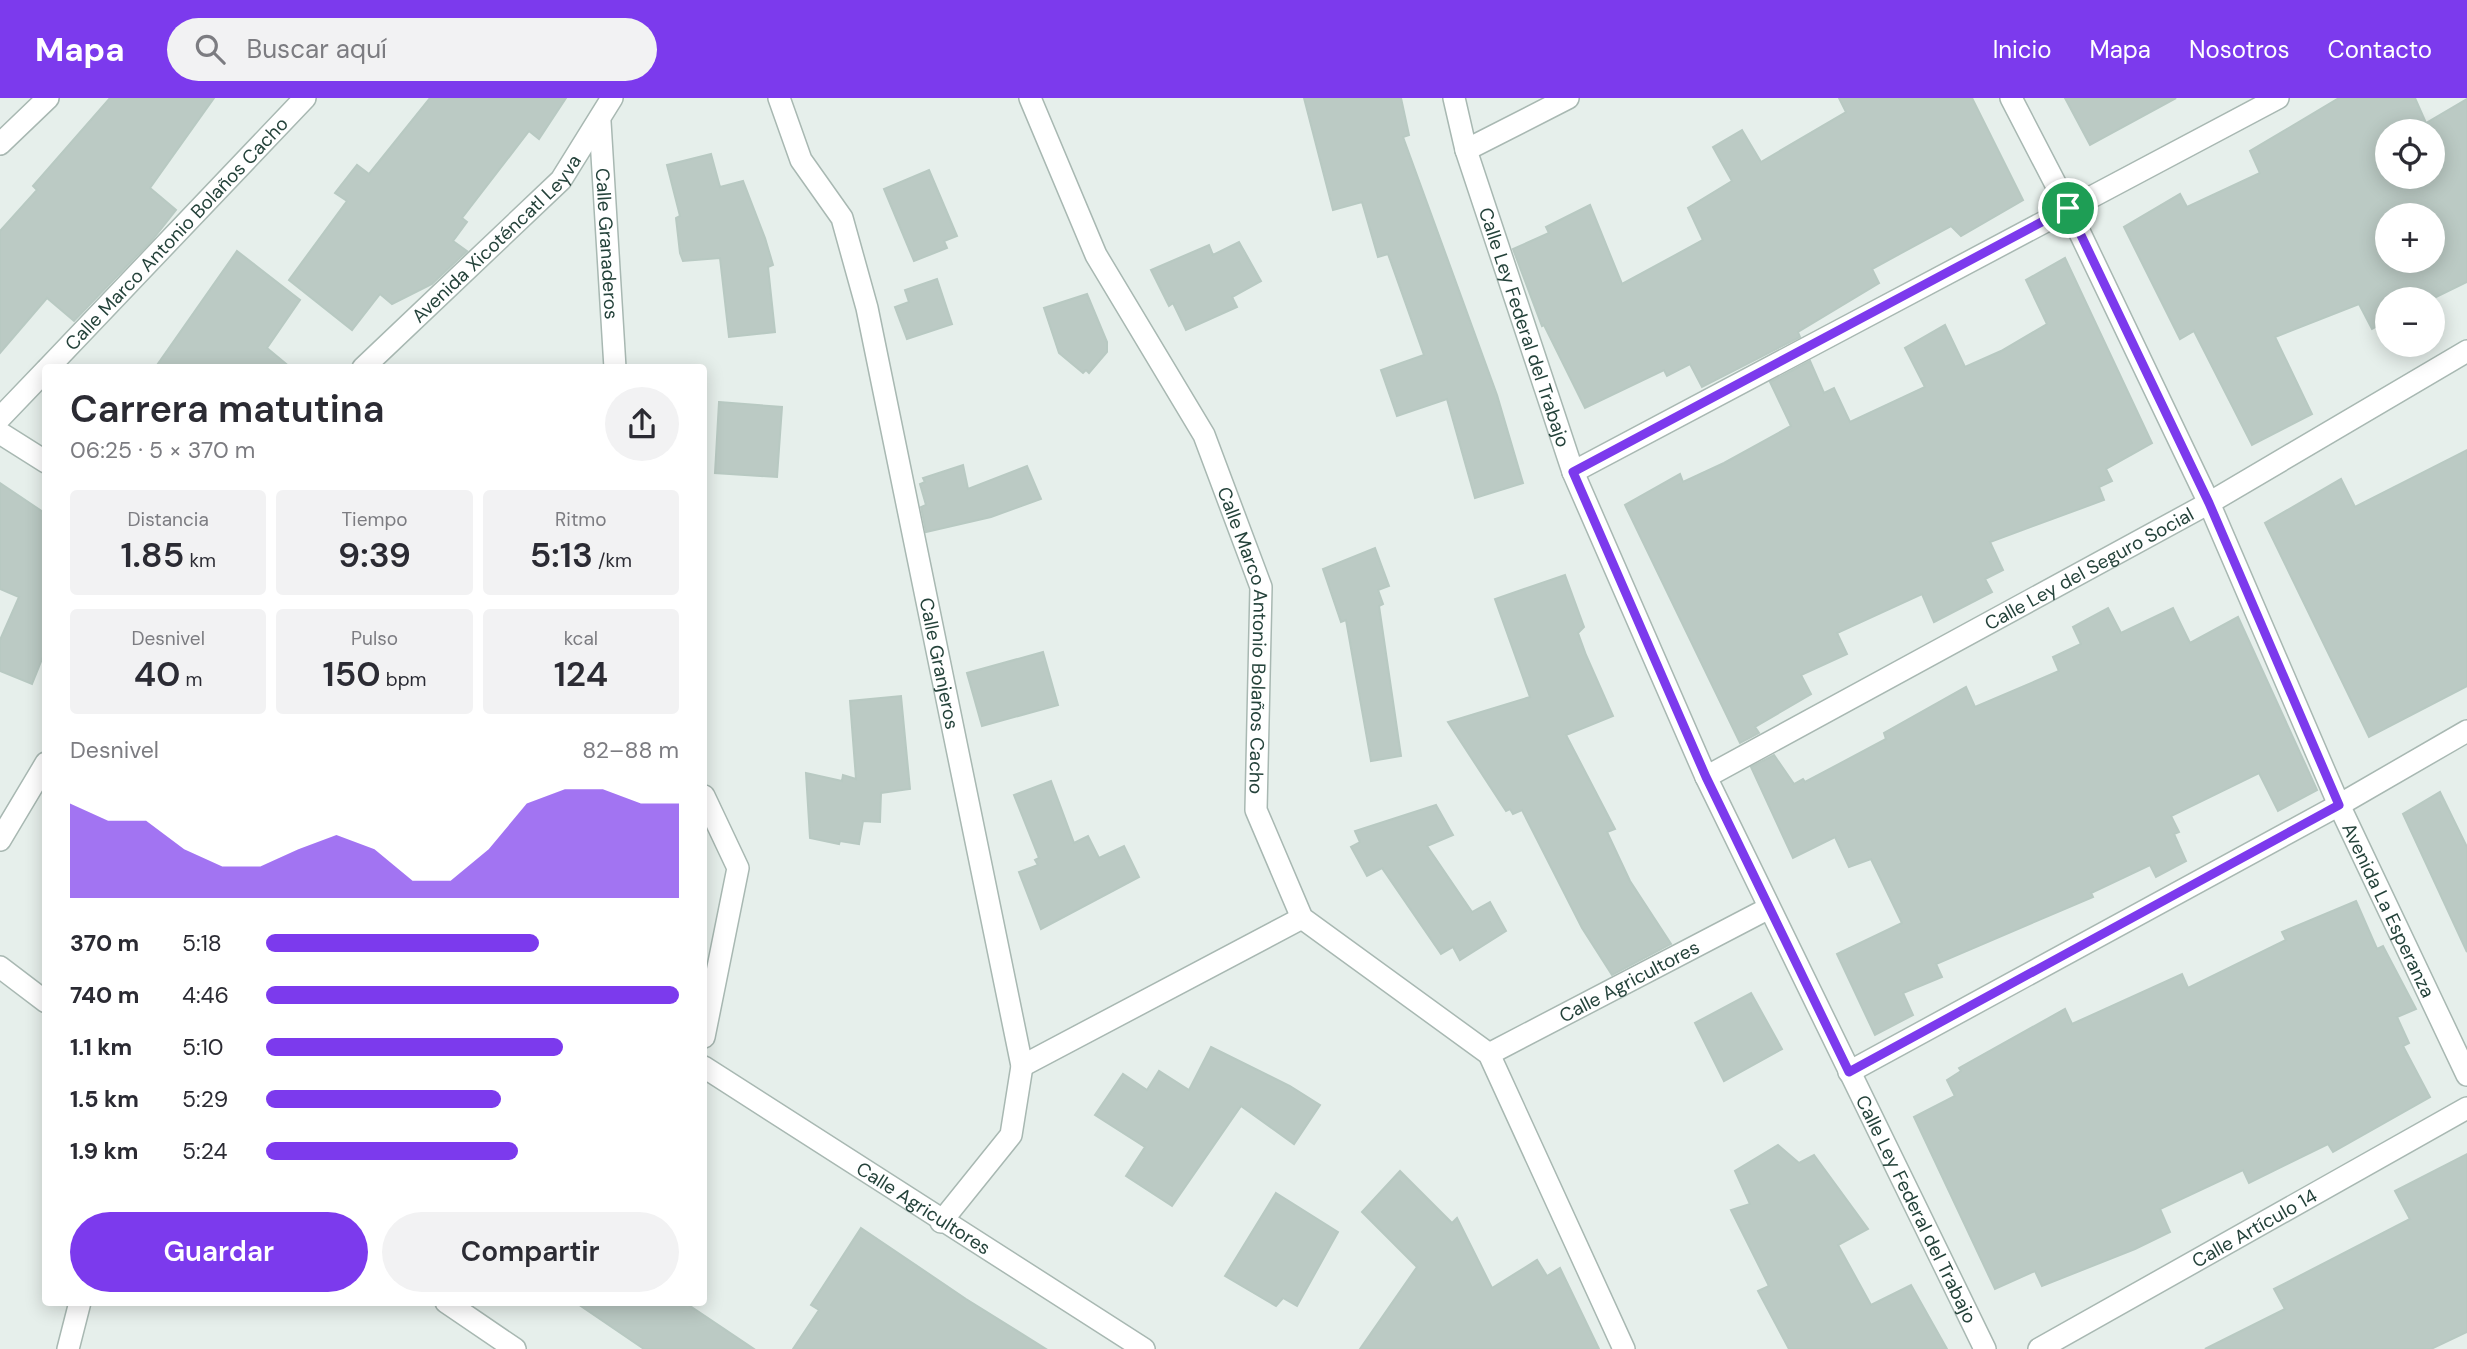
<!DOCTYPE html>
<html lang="es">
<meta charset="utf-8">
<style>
body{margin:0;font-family:"DM Sans",sans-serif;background:#f2f2f3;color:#2b2b33;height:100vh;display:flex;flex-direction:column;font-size:26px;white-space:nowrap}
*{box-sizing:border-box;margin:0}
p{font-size:23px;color:#7c7c81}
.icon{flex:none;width:38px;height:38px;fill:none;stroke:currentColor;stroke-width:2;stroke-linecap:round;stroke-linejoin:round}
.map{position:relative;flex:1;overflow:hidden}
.panel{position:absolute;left:42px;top:266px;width:665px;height:942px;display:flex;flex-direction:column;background:#fff;border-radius:7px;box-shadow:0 4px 18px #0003}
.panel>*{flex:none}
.tools{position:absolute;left:2375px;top:21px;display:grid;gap:14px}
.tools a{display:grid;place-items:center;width:70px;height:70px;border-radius:50%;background:#fff;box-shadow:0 4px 18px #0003;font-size:35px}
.pin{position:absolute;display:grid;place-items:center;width:60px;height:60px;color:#fff;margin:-30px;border:4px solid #fff;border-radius:50%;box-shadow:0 2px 7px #0007}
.round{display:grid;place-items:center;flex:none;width:74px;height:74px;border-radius:37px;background:#f2f2f3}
.overview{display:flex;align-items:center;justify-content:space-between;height:119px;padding:0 28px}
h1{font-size:38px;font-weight:600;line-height:52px}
.figures{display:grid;grid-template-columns:repeat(3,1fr);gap:10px;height:119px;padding:7px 28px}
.figures div{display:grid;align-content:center;border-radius:7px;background:#f2f2f3;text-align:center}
.figures b{font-size:35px;font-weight:600}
.figures small{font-size:19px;font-weight:400}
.figures p{font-size:19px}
.chart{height:196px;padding:14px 28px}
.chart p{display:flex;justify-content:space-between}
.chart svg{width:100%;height:126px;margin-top:7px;fill:#7c3aed;opacity:.7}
.button{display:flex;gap:14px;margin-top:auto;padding:14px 28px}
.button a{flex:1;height:80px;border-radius:42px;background:#7c3aed;color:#fff;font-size:28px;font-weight:600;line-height:80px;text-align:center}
.button a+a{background:#f2f2f3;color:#2b2b33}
ul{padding:0 28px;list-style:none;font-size:23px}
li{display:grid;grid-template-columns:112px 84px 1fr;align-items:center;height:52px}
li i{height:18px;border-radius:9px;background:#7c3aed}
header{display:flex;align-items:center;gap:42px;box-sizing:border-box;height:98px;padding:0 35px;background:#7c3aed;color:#fff}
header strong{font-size:33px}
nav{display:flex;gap:38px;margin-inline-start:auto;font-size:24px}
.search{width:490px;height:63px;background:#f2f2f3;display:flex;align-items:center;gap:18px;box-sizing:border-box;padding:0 24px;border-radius:38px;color:#7c7c81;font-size:26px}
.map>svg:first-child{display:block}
.building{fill:#bbcac4;stroke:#b8c9c2;stroke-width:2;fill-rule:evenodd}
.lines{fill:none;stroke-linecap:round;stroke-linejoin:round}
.minor-casing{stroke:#a8b8b2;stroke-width:24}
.minor{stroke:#fff;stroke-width:21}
.route-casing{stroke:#fff;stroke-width:14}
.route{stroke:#7c3aed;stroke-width:9}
.labels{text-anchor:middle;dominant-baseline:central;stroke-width:5;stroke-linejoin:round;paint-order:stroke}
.street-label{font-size:19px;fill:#24423a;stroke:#f7fbf9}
</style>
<header>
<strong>Mapa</strong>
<div class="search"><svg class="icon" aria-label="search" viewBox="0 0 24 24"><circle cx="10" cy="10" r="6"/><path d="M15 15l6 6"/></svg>Buscar aquí</div>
<nav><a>Inicio</a><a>Mapa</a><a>Nosotros</a><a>Contacto</a></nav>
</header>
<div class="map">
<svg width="2467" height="1251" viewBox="0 0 2467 1251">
<rect width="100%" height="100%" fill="#e6efeb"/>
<g class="building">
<path d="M110,0h104l-64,90 26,22 -23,29 -79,82 -27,-23 -47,55v-122l37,-41 -4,-4z"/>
<path d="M430,0h136l-27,41 -10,-8 -67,87 5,4 -14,19 14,10 -35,33 -40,20 -12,-10 -28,36 -63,-50 58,-79 -12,-8 22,-28 12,9z"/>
<path d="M1304,0h97l8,37 -6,2 94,258 26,88 -48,15 -28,-99 -50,17 -16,-46 43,-15 -36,-101 -10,3 -16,-55 -29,8z"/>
<path d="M1839,0h133l51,102 -62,36 -10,-10 -79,43 7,14 -81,49 2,5 -98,50 -12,-23 -23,12 -3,-6 -79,38 -41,-83 -2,1 -29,-77 36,-16 -3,-6 44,-22 32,79 81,-44 -15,-32 44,-27 -19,-34 29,-17 19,32 85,-50z"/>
<path d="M2065,0h111l-86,47z"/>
<path d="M2339,0h76l11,25 41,-24v183l-35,17h-45v22l-15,8 -13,-25 -84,33 37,77 -60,31 -58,-114 -14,8 -56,-112 56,-33 7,13 73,-34 -10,-22zM2387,33h45v46h-45zM2387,117h45v46h-45z"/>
<path d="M711,56l9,33 23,-6 22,57 8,27 -5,2 7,65 -46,5 -9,-79 -37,3 -3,-8 -4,-35 4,-2 -13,-51z"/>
<path d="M929,72l28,66 -13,5 3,7 -33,13 -30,-72z"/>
<path d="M1239,144l22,39 -29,16 5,10 -51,23 -13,-27 -4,3 -18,-36 58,-25 4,10z"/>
<path d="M237,153l63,49 -33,48 24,20h-136z"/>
<path d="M2065,160l87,185 -46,26 6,12 -13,6 5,13 -114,42 13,28 -18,9 7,13 -58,30 -12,-28 -85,39 10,21 -46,21 10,19 -56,33 4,6 -19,10 -115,-238 55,-31 3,8 41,-19 67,-37 -21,-44 40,-21 14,32 10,-5 16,34 75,-35 -20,-39 40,-23 20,42 36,-16 46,-27 -21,-44z"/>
<path d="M937,181l15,45 -45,15 -12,-32 14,-5 -4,-12z"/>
<path d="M1087,196l20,48v10l-18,21 -3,-3 -3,3 -24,-20 -15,-45z"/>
<path d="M719,304l63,5 -5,70 -62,-4z"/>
<path d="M2467,352v236l-98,51 -104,-214 76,-44 14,28z"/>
<path d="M963,367l5,24 59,-23 14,33 -50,18 -65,15 -5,-25 5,-2 -6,-21 5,-2 -2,-4z"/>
<path d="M0,385l46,31v135l-14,35 -32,-13v-31l19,-43 -19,-8z"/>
<path d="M1375,450l14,38 -11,4 5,14 -4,2 22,150 -30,5 -25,-141 -5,2 -18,-53z"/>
<path d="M1565,477l19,52 -6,6 8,22 27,61 -47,19 49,94 -8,3 23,49 41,63 -59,31 -30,-47 -60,-118 -9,4 -3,-5 -4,2 -58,-89 82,-25 -35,-98z"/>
<path d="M2108,510l13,25 52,-25 17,35 48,-26 79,173 -39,21 -19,-38 -88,43 8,16 -5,2 12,27 -30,16 -6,-12 -59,28 2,4 -157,67 6,13 -39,16 10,22 -38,20 -38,-81 65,-31 -31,-64 -22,8 -14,-30 -42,21 -42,-91 23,-12 20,29 9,-5 2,3 81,-43 -2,-6 82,-46 9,20 84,-36 -6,-14 28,-13 -8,-17z"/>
<path d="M1043,554l15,53 -76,21 -15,-53z"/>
<path d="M901,598l9,93 -29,4 -1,29 -17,-1 -4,23 -19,-3 -1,3 -29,-6 -4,-65 36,8 1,-6 13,4 -6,-78z"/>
<path d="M1051,683l23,62 14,-7 11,22 25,-12 15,31 -98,52 -22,-57 19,-7 -3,-5 4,-2 -25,-63z"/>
<path d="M2440,694l27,55v105l-64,-138z"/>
<path d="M1436,707l17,30 -26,11 45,66 18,-10 16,29 -46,29 -7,-13 -12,7 -59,-86 -15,8 -16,-29 9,-5 -5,-11z"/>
<path d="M2356,803l21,48 6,-3 33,63 -19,8 12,26 -6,3 27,51 -97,55 -5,-8 -79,39 -6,-13 -83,39 10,23 -35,17 -93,37 -7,-15 -40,18 -81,-172 41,-21 -8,-16 14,-9 -2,-3 106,-59 7,15 110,-50 6,14 98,-48 -4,-8z"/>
<path d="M1751,895l31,56 -58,32 -29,-58z"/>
<path d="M1211,949l79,39 30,19 -26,39 -53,-38 -69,100 -46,-30 19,-29 -50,-32 28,-41 24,16 12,-19 30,19z"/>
<path d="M1778,1047l21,18 15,-8 54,74 -30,16 33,60 40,-20 36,64h-158l-31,-58 11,-5 -38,-76 19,-6 -15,-33z"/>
<path d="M2467,1056v178l-36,17h-226l80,-40 -11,-20 136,-70 -15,-28z"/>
<path d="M1400,1073l52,52 5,-5 35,70 45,-28 10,16 13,-8 39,81h-239l57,-82 -55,-55z"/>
<path d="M1276,1095l62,39 -41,74 -14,-8 -7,8 -51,-30z"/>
<path d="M861,1130l105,71 80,50h-253l26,-39 -8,-5z"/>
<path d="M575,1204h109l70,47h-110z"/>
</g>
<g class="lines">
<g class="minor-casing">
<g id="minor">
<path id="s1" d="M779,0l22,62 41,58 25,90 155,758 -11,69 -70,87"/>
<path id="s2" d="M1030,0l66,157 108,180 57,152 -5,223 46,108 187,136 135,295"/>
<path id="s3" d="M1454,0l12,52 107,322 133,305 279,572"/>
<path id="s4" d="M2011,0l57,110 141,295 130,302 128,270"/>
<path id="s5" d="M600,24l15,246"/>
<path d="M0,46l48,-46"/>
<path d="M1466,52l102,-52"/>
<path id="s6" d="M48,270l257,-270"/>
<path id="s7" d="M363,270l198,-188 51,-82"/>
<path d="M0,320l46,-48"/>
<path d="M0,335l46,29"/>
<path d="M1573,374l705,-374"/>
<path id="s8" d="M1706,679l503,-274 258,-152"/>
<path d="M704,698l34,72 -34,169"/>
<path d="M0,742l46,-77"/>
<path d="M0,869l46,35"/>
<path id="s9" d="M1489,956l280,-146"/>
<path d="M1022,968l280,-148"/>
<path id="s10" d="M704,969l440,282"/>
<path d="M1849,974l490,-267 128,-74"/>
<path d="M446,1204l69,47"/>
<path d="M68,1251l12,-47"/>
<path id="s11" d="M2039,1251l428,-241"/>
</g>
</g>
<use href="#minor" class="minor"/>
</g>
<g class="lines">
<g class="route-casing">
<path id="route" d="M2068,110l141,295 130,302 -490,267 -143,-295 -133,-305z"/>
</g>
<use href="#route" class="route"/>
</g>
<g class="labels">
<g class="street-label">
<text stroke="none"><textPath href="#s6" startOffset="186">Calle Marco Antonio Bolaños Cacho</textPath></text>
<text stroke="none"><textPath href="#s7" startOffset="186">Avenida Xicoténcatl Leyva</textPath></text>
<text stroke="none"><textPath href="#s5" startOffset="122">Calle Granaderos</textPath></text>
<text stroke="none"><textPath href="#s3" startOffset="240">Calle Ley Federal del Trabajo</textPath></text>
<text stroke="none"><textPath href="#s8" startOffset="436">Calle Ley del Seguro Social</textPath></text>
<text stroke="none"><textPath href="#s2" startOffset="593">Calle Marco Antonio Bolaños Cacho</textPath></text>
<text stroke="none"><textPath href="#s1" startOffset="593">Calle Granjeros</textPath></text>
<text stroke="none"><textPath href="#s4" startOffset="896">Avenida La Esperanza</textPath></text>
<text stroke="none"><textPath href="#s9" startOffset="158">Calle Agricultores</textPath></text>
<text stroke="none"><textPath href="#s10" startOffset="261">Calle Agricultores</textPath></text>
<text stroke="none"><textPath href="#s3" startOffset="1206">Calle Ley Federal del Trabajo</textPath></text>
<text stroke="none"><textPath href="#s11" startOffset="247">Calle Artículo 14</textPath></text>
</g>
</g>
</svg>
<div class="tools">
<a><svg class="icon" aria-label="locate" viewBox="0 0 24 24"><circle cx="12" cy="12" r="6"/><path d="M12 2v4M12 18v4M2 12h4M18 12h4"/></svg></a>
<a>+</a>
<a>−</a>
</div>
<div class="pin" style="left:2068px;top:110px;background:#1e9e55"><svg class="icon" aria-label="arrive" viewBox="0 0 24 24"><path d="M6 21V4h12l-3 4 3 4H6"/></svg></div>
<section class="panel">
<div class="overview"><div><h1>Carrera matutina</h1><p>06:25 · 5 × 370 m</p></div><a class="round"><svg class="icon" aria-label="share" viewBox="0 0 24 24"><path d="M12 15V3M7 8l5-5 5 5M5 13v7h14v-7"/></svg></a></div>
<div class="figures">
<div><p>Distancia</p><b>1.85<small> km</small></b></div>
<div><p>Tiempo</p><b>9:39</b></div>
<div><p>Ritmo</p><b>5:13<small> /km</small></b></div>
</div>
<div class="figures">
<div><p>Desnivel</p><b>40<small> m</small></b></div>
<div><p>Pulso</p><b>150<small> bpm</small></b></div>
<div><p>kcal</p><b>124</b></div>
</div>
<div class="chart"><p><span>Desnivel</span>82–88 m</p>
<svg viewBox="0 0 160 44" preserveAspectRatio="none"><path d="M0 44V11L10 17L20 17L30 27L40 33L50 33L60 27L70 22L80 27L90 38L100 38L110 27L120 11L130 6L140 6L150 11L160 11V44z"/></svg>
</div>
<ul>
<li><b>370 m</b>5:18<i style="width:66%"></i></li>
<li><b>740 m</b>4:46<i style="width:100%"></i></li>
<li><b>1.1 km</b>5:10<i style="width:72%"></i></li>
<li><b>1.5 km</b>5:29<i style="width:57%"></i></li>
<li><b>1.9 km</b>5:24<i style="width:61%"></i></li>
</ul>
<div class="button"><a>Guardar</a><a>Compartir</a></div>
</section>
</div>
